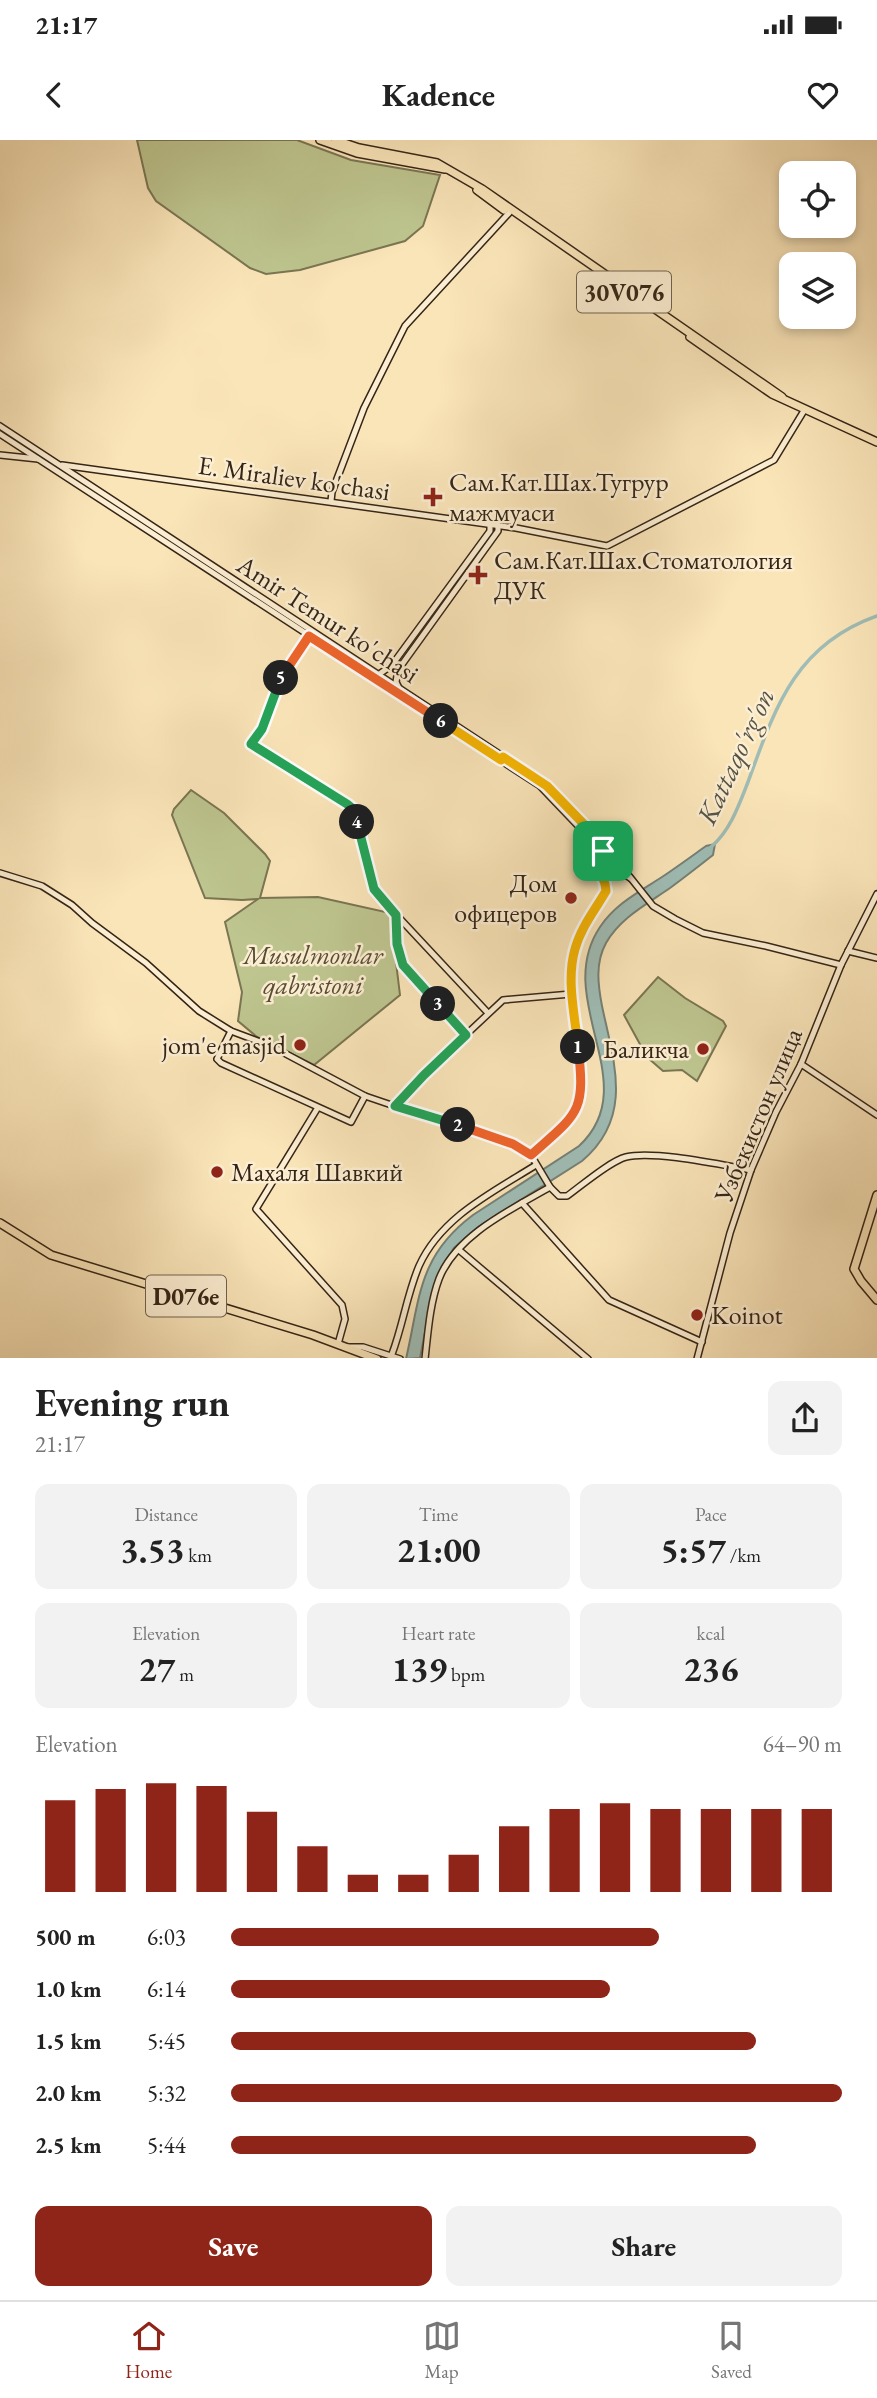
<!DOCTYPE html>
<meta charset="utf-8">
<style>
body{margin:0;font-family:"EB Garamond",serif;background:#f2f2f2;color:#222;height:100vh;display:flex;flex-direction:column;font-size:26px;white-space:nowrap}
*{box-sizing:border-box;margin:0}
p{font-size:23px;color:#767676}
.icon{flex:none;width:38px;height:38px;fill:none;stroke:currentColor;stroke-width:2;stroke-linecap:round;stroke-linejoin:round}
.map{position:relative;height:1218px;overflow:hidden}
.panel{display:flex;flex-direction:column;background:#fff;flex:1}
.panel>*{flex:none}
.buttons{position:absolute;left:779px;top:21px;display:grid;gap:14px}
.buttons a{display:grid;place-items:center;width:77px;height:77px;border-radius:14px;background:#fff;box-shadow:0 4px 10px #0003;font-size:35px}
.pin{position:absolute;display:grid;place-items:center;width:60px;height:60px;color:#fff;margin:-30px;border-radius:14px;box-shadow:0 4px 10px #0006}
.km{position:absolute;width:35px;height:35px;margin:-18px;border-radius:50%;background:#222;color:#fff;font-size:19px;line-height:35px;text-align:center}
.round{display:grid;place-items:center;flex:none;width:74px;height:74px;border-radius:14px;background:#f2f2f2}
.overview{display:flex;align-items:center;justify-content:space-between;height:119px;padding:0 35px}
h1{font-size:38px;font-weight:700;line-height:52px}
.stats{display:grid;grid-template-columns:repeat(3,1fr);gap:10px;height:119px;padding:7px 35px}
.stats div{display:grid;align-content:center;border-radius:14px;background:#f2f2f2;text-align:center}
.stats b{font-size:35px;font-weight:700}
.stats small{font-size:19px;font-weight:400}
.stats p{font-size:19px}
.chart{height:196px;padding:14px 35px}
.chart p{display:flex;justify-content:space-between}
.chart svg{width:100%;height:126px;margin-top:7px;stroke:#8f2418;stroke-width:6}
.cta{display:flex;gap:14px;margin-top:auto;padding:14px 35px}
.cta a{flex:1;height:80px;border-radius:14px;background:#8f2418;color:#fff;font-size:28px;font-weight:700;line-height:80px;text-align:center}
.cta a+a{background:#f2f2f2;color:#222}
ul{padding:0 35px;list-style:none;font-size:23px}
li{display:grid;grid-template-columns:112px 84px 1fr;align-items:center;height:52px}
li i{height:18px;border-radius:9px;background:#8f2418}
.status{display:flex;justify-content:space-between;align-items:center;height:49px;padding:0 35px;background:#fff;direction:ltr}
.status svg{height:19px;fill:currentColor}
header{display:flex;justify-content:space-between;align-items:center;height:91px;padding:0 35px;background:#fff;font-size:32px;font-weight:700}
.tab-bar{display:flex;justify-content:space-around;align-items:center;height:98px;border-top:2px solid #e0e0e0;background:#fff;font-size:19px;color:#767676}
.tab-bar a{display:grid;justify-items:center;gap:4px}
.tab-bar .selected{color:#8f2418}
.map>svg:first-child{display:block}
.green{fill:#bec58f;stroke:#7a7552;stroke-width:2}
.water{fill:#9fbdb6;stroke:#758076;stroke-width:2}
.lines{fill:none;stroke-linecap:round;stroke-linejoin:round}
.canal{stroke:#9fbdb6;stroke-width:3.5}
.secondary-casing{stroke:#352516;stroke-width:8}
.primary-casing{stroke:#352516;stroke-width:10}
.secondary{stroke:#fceed2;stroke-width:5}
.primary{stroke:#fae5b9;stroke-width:7}
.split-1-casing{stroke:#fff;stroke-width:14}
.split-2-casing{stroke:#fff;stroke-width:14}
.split-3-casing{stroke:#fff;stroke-width:14}
.split-4-casing{stroke:#fff;stroke-width:14}
.split-5-casing{stroke:#fff;stroke-width:14}
.split-6-casing{stroke:#fff;stroke-width:14}
.split-7-casing{stroke:#fff;stroke-width:14}
.split-1{stroke:#f5b400;stroke-width:9}
.split-2{stroke:#f0652b;stroke-width:9}
.split-3{stroke:#22a559;stroke-width:9}
.split-4{stroke:#22a559;stroke-width:9}
.split-5{stroke:#22a559;stroke-width:9}
.split-6{stroke:#f0652b;stroke-width:9}
.split-7{stroke:#f5b400;stroke-width:9}
.poi-dot{fill:#8f2418;stroke:#fceed2;stroke-width:2.5}
.labels{text-anchor:middle;dominant-baseline:central;stroke-width:5;stroke-linejoin:round;paint-order:stroke}
.shield{fill:#fceed2;stroke:#71614e;stroke-width:2}
.shield-label{font-size:24px;font-weight:bold;fill:#352516}
.street-label{font-size:26px;fill:#352516;stroke:#fceed2}
.poi-label{font-size:26px;fill:#352516;stroke:#fceed2;text-anchor:start}
.park-label{font-size:26px;font-style:italic;fill:#574d34;stroke:#fceed2}
.water-label{font-size:28px;font-style:italic;fill:#555346;stroke:#fceed2}
</style>
<div class="status"><b>21:17</b><svg viewBox="0 0 49 12"><path d="M0 12V9h3v3zM5 12V6h3v6zM10 12V3h3v9zM15 12V0h3v12zM26 1h20v11H26zM47 4h2v5h-2z"/></svg></div>
<header><svg class="icon" aria-label="back" viewBox="0 0 24 24"><path d="M15 5l-7 7 7 7"/></svg>Kadence<svg class="icon" aria-label="heart" viewBox="0 0 24 24"><path d="M12 20l-8-8c-3-5 5-10 8-4 3-6 11-1 8 4z"/></svg></header>
<div class="map">
<svg width="877" height="1219" viewBox="0 0 877 1219">
<rect width="100%" height="100%" fill="#fae5b9"/>
<filter id="stains"><feTurbulence type="fractalNoise" baseFrequency=".00286" numOctaves="4"/><feColorMatrix values="0 0 0 0 .2 0 0 0 0 .09 0 0 0 0 .02 0 0 0 .5 -.17"/></filter>
<radialGradient id="worn" r=".72"><stop offset=".6" stop-color="#630" stop-opacity="0"/><stop offset="1" stop-color="#630" stop-opacity=".3"/></radialGradient>
<g class="green">
<path d="M137,0h160l54,20 89,15 -17,51 -18,15 -105,29 -34,4 -16,-6 -94,-67 -8,-13z"/>
<path d="M191,650l33,23 41,41 5,7 -10,37 58,-1 72,16 10,82 -86,70 -57,-28 -19,-16 4,-29 -17,-70 33,-23 -16,1 -37,-2 -33,-83 2,-6z"/>
<path d="M658,837l27,21 38,23 3,5 -29,55 -15,-11 -19,1 -16,-14 -23,-42z"/>
</g>
<path class="water" d="M715,704l-2,11c-14,11 -28,22 -43,33 -23,16 -50,30 -64,55 -11,20 -8,42 -4,63 12,57 32,111 -20,155l-104,66 -24,21 -11,18 -9,20 -14,72 -14,1c14,-61 12,-103 67,-144l106,-69c67,-62 -28,-146 21,-219 15,-23 39,-35 62,-50 15,-10 30,-21 44,-31z"/>
<g class="lines">
<path class="canal" d="M711,707c19,-16 28,-42 37,-65 27,-74 47,-137 129,-166"/>
<g class="secondary-casing">
<g id="secondary">
<path d="M0,286l542,356 64,65 47,59 22,13 28,14 63,13 75,19"/>
<path d="M0,294l540,352 84,88 6,4"/>
<path d="M0,315l38,4"/>
<path d="M62,325l454,63 91,18 167,-86 31,-51"/>
<path d="M331,361l1,-9 32,-84 41,-82 104,-113"/>
<path d="M309,495l-29,45 -18,49 -11,15 102,65 23,84 112,120"/>
<path d="M378,535l14,-10 98,-134v-7"/>
<path d="M399,548l-3,-6 2,-12 100,-139v-6"/>
<path d="M0,733l42,13 30,19 20,18 54,40 53,48 32,20 40,15 94,50 50,17 57,16 49,19 10,7 19,32 9,9h8c14,-10 43,-35 59,-39 27,-7 96,8 125,13"/>
<path d="M396,775l1,29 6,21 63,70"/>
<path d="M848,811l29,7"/>
<path d="M231,891l-14,28 4,4 130,59 14,-26"/>
<path d="M801,924l76,51"/>
<path d="M395,966l28,-31 80,-75 68,-6"/>
<path d="M317,969l-61,100 86,96 3,14 -7,25"/>
<path d="M531,1015c16,-14 41,-30 48,-51 5,-13 2,-29 1,-43 -4,-36 -15,-77 -5,-113 7,-21 20,-39 31,-57l-8,-26 6,-15"/>
<path d="M522,1063l87,97 93,42"/>
<path d="M459,1110l129,109"/>
<path d="M348,1207h15l37,12"/>
<path d="M392,1214c11,-29 15,-60 27,-88 22,-49 74,-74 117,-101"/>
<path d="M425,1219c3,-27 5,-56 14,-80 17,-44 73,-70 111,-92"/>
<path d="M697,1219l33,-126 21,-63 25,-58 25,-48 40,-99 36,-71"/>
</g>
</g>
<g class="primary-casing">
<g id="primary">
<path d="M320,0l37,13 88,16"/>
<path d="M335,0l24,8 78,15 45,26 300,208"/>
<path d="M477,50l27,20"/>
<path d="M690,197l82,57 105,48"/>
<path d="M877,1055l-23,74 7,12 16,19"/>
<path d="M0,1083l51,32 262,80 64,24"/>
</g>
</g>
<use href="#secondary" class="secondary"/>
<use href="#primary" class="primary"/>
</g>
<g class="lines">
<g class="split-1-casing">
<path id="split-1" d="M578,907c-3,-32 -12,-67 -3,-98 6,-22 20,-39 31,-58l-1,-7 -7,-19 5,-14"/>
</g>
<g class="split-2-casing">
<path id="split-2" d="M458,985l55,19 18,11c47,-42 55,-42 47,-108"/>
</g>
<g class="split-3-casing">
<path id="split-3" d="M438,864l28,31 -42,40 -29,31 63,19"/>
</g>
<g class="split-4-casing">
<path id="split-4" d="M357,682l17,67 22,26 1,29 6,21 35,39"/>
</g>
<g class="split-5-casing">
<path id="split-5" d="M281,538l-19,51 -11,15 96,60 6,5 4,13"/>
</g>
<g class="split-6-casing">
<path id="split-6" d="M281,538l28,-42 132,85"/>
</g>
<g class="split-7-casing">
<path id="split-7" d="M441,581l60,39 2,-3 44,29 59,61 -3,4"/>
</g>
<use href="#split-1" class="split-1"/>
<use href="#split-2" class="split-2"/>
<use href="#split-3" class="split-3"/>
<use href="#split-4" class="split-4"/>
<use href="#split-5" class="split-5"/>
<use href="#split-6" class="split-6"/>
<use href="#split-7" class="split-7"/>
</g>
<g class="poi-dot">
<path d="M429.5 346.5h7v7h7v7h-7v7h-7v-7h-7v-7h7z"/>
<path d="M474.5 424.5h7v7h7v7h-7v7h-7v-7h-7v-7h7z"/>
<circle cx="571" cy="758" r="7"/>
<circle cx="300" cy="905" r="7"/>
<circle cx="703" cy="909" r="7"/>
<circle cx="217" cy="1032" r="7"/>
<circle cx="697" cy="1175" r="7"/>
</g>
<g class="labels">
<g class="shield">
<rect x="577" y="131.5" width="94" height="41" rx="5"/>
<rect x="146" y="1135.5" width="80" height="41" rx="5"/>
</g>
<g class="shield-label">
<text x="624" y="152">30V076</text>
<text x="186" y="1156">D076e</text>
</g>
<g class="street-label">
<text transform="translate(294 338) rotate(8)">E. Miraliev ko'chasi</text>
<text transform="translate(328 479) rotate(33)">Amir Temur ko'chasi</text>
<text transform="translate(758 975) rotate(-67)">Узбекистон улица</text>
</g>
<g class="poi-label">
<text x="449" y="342">Сам.Кат.Шах.Тугрур<tspan x="449" dy="30">мажмуаси</tspan></text>
<text x="494" y="420">Сам.Кат.Шах.Стоматология<tspan x="494" dy="30">ДУК</tspan></text>
<text x="557" y="743" text-anchor="end">Дом<tspan x="557" dy="30">офицеров</tspan></text>
<text x="286" y="905" text-anchor="end">jom'e masjid</text>
<text x="689" y="909" text-anchor="end">Баликча</text>
<text x="231" y="1032">Махаля Шавкий</text>
<text x="711" y="1175">Koinot</text>
</g>
<g class="park-label">
<text x="313" y="815">Musulmonlar<tspan x="313" dy="30">qabristoni</tspan></text>
</g>
<g class="water-label">
<text transform="translate(735 616) rotate(-65)">Kattaqo'rg'on</text>
</g>
</g>
<rect width="100%" height="100%" filter="url(#stains)"/>
<rect width="100%" height="100%" fill="url(#worn)"/>
</svg>
<div class="buttons">
<a><svg class="icon" aria-label="locate" viewBox="0 0 24 24"><circle cx="12" cy="12" r="6"/><path d="M12 2v4M12 18v4M2 12h4M18 12h4"/></svg></a>
<a><svg class="icon" aria-label="layers" viewBox="0 0 24 24"><path d="M12 4l9 5-9 5-9-5zM3 14l9 5 9-5"/></svg></a>
</div>
<div class="pin" style="left:603px;top:711px;background:#1e9e55"><svg class="icon" aria-label="arrive" viewBox="0 0 24 24"><path d="M6 21V4h12l-3 4 3 4H6"/></svg></div>
<b class="km" style="left:578px;top:907px">1</b>
<b class="km" style="left:458px;top:985px">2</b>
<b class="km" style="left:438px;top:864px">3</b>
<b class="km" style="left:357px;top:682px">4</b>
<b class="km" style="left:281px;top:538px">5</b>
<b class="km" style="left:441px;top:581px">6</b>
</div>
<section class="panel">
<div class="overview"><div><h1>Evening run</h1><p>21:17</p></div><a class="round"><svg class="icon" aria-label="share" viewBox="0 0 24 24"><path d="M12 15V3M7 8l5-5 5 5M5 13v7h14v-7"/></svg></a></div>
<div class="stats">
<div><p>Distance</p><b>3.53<small> km</small></b></div>
<div><p>Time</p><b>21:00</b></div>
<div><p>Pace</p><b>5:57<small> /km</small></b></div>
</div>
<div class="stats">
<div><p>Elevation</p><b>27<small> m</small></b></div>
<div><p>Heart rate</p><b>139<small> bpm</small></b></div>
<div><p>kcal</p><b>236</b></div>
</div>
<div class="chart"><p><span>Elevation</span>64–90 m</p>
<svg viewBox="0 0 160 44" preserveAspectRatio="none"><path d="M5 44V12M15 44V8M25 44V6M35 44V7M45 44V16M55 44V28M65 44V38M75 44V38M85 44V31M95 44V21M105 44V15M115 44V13M125 44V15M135 44V15M145 44V15M155 44V15"/></svg>
</div>
<ul>
<li><b>500 m</b>6:03<i style="width:70%"></i></li>
<li><b>1.0 km</b>6:14<i style="width:62%"></i></li>
<li><b>1.5 km</b>5:45<i style="width:86%"></i></li>
<li><b>2.0 km</b>5:32<i style="width:100%"></i></li>
<li><b>2.5 km</b>5:44<i style="width:86%"></i></li>
</ul>
<div class="cta"><a>Save</a><a>Share</a></div>
</section>
<nav class="tab-bar">
<a class="selected"><svg class="icon" aria-label="home" viewBox="0 0 24 24"><path d="M3 11l9-7 9 7M6 9v11h12V9"/></svg>Home</a>
<a><svg class="icon" aria-label="map" viewBox="0 0 24 24"><path d="M3 6l6-2 6 2 6-2v14l-6 2-6-2-6 2zM9 4v14M15 6v14"/></svg>Map</a>
<a><svg class="icon" aria-label="saved" viewBox="0 0 24 24"><path d="M7 4h10v16l-5-4-5 4z"/></svg>Saved</a>
</nav>
